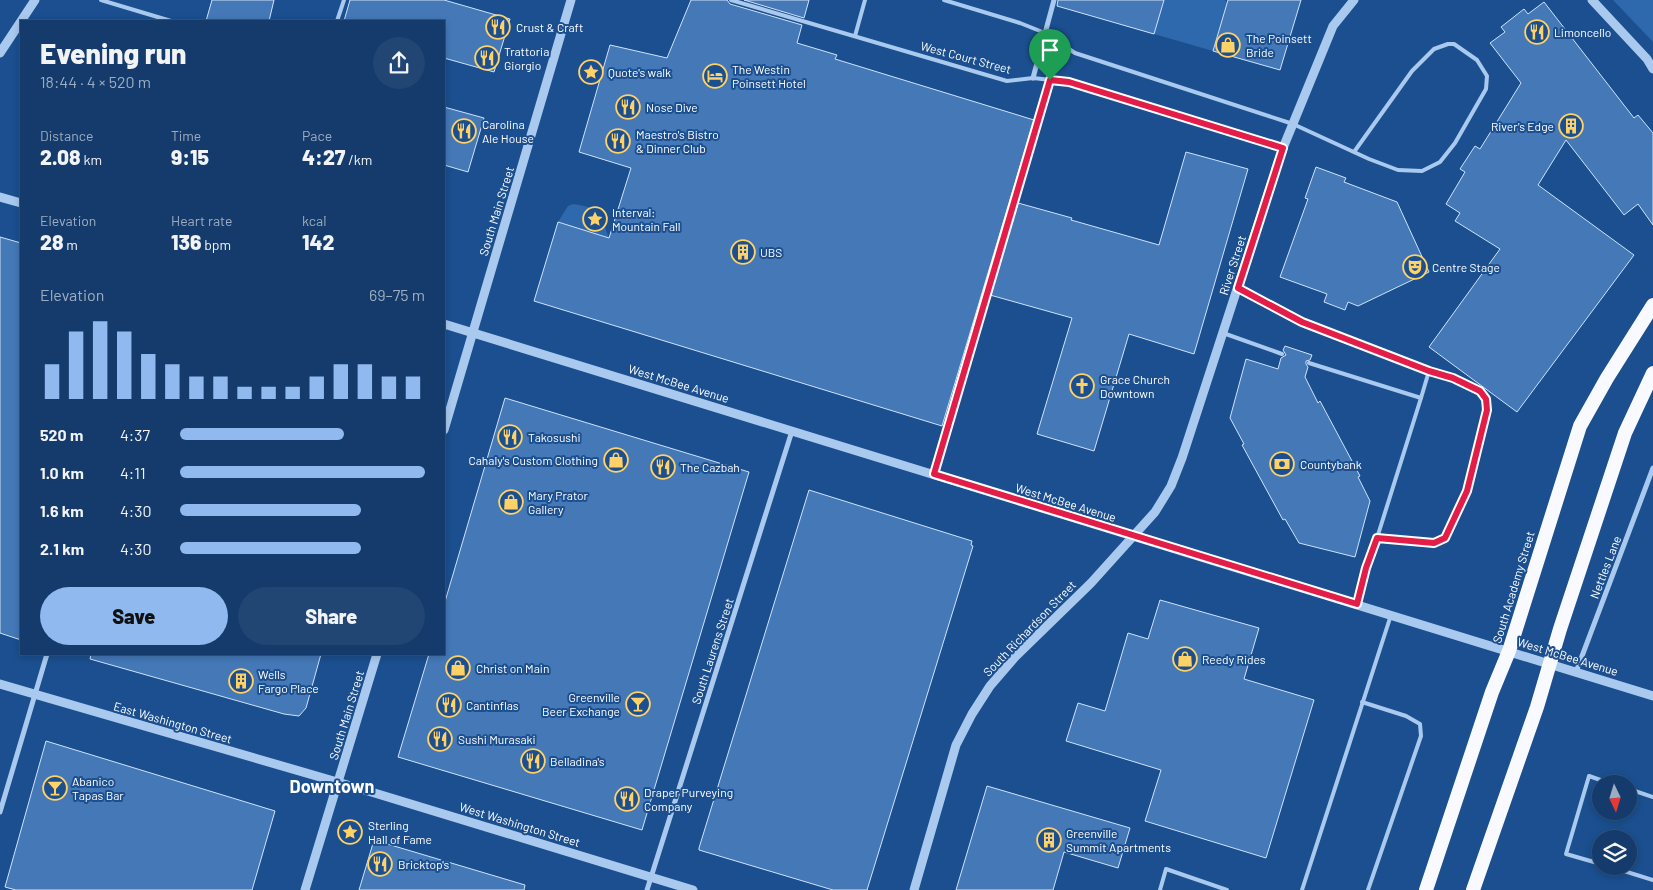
<!DOCTYPE html>
<meta charset="utf-8">
<style>
body{margin:0;font-family:Barlow,sans-serif;background:#214673;color:#f1f3f6;height:100vh;display:flex;flex-direction:column;font-size:19px;white-space:nowrap}
*{box-sizing:border-box;margin:0}
p{font-size:16px;color:#9dadc1}
.icon{flex:none;width:28px;height:28px;fill:none;stroke:currentColor;stroke-width:2;stroke-linecap:round;stroke-linejoin:round}
.map{position:relative;flex:1;overflow:hidden}
.panel{position:absolute;left:20px;top:20px;width:425px;height:635px;display:flex;flex-direction:column;background:#143b6b;border-radius:0px;box-shadow:0 2px 8px #0003,0 0 0 1px #33557e}
.panel>*{flex:none}
.needle{width:32px;rotate:176deg}
.tools{position:absolute;left:1592px;top:775px;display:grid;gap:10px}
.tools a{display:grid;place-items:center;width:45px;height:45px;border-radius:50%;background:#143b6b;box-shadow:0 2px 8px #0003,0 0 0 1px #33557e;font-size:25px}
.pin{position:absolute;display:grid;place-items:center;width:42px;height:42px;color:#fff;margin:-51px -21px;border-radius:50% 50% 50% 0;rotate:-45deg;box-shadow:0 0 5px #0007}
.pin .icon{rotate:45deg}
.round{display:grid;place-items:center;flex:none;width:52px;height:52px;border-radius:26px;background:#214673}
.head{display:flex;align-items:center;justify-content:space-between;height:85px;padding:0 20px}
h1{font-size:28px;font-weight:800;line-height:38px}
.figures{display:grid;grid-template-columns:repeat(3,1fr);gap:8px;height:85px;padding:5px 20px}
.figures div{display:grid;align-content:center}
.figures b{font-size:21px;font-weight:800}
.figures small{font-size:14px;font-weight:400}
.figures p{font-size:14px}
.chart{height:140px;padding:10px 20px}
.chart p{display:flex;justify-content:space-between}
.chart svg{width:100%;height:90px;margin-top:5px;stroke:#90b9f0;stroke-width:6}
.cta{display:flex;gap:10px;margin-top:auto;padding:10px 20px}
.cta a{flex:1;height:58px;border-radius:30px;background:#90b9f0;color:#111;font-size:20px;font-weight:800;line-height:58px;text-align:center}
.cta a+a{background:#214673;color:#f1f3f6}
ul{padding:0 20px;list-style:none;font-size:16px}
li{display:grid;grid-template-columns:80px 60px 1fr;align-items:center;height:38px}
li i{height:12px;border-radius:6px;background:#90b9f0}
.map>svg:first-child{display:block}
.green{fill:#2e69ad}
.building{fill:#4478b7;stroke:#cfe3fa}
.lines{fill:none;stroke-linecap:round;stroke-linejoin:round}
.service{stroke:#a9c9ee;stroke-width:4}
.minor{stroke:#a9c9ee;stroke-width:5}
.tertiary{stroke:#a9c9ee;stroke-width:9}
.trunk{stroke:#f8faff;stroke-width:14}
.route-casing{stroke:#fff;stroke-width:10}
.route{stroke:#e11d48;stroke-width:6}
.labels{text-anchor:middle;dominant-baseline:central;stroke-width:4;stroke-linejoin:round;paint-order:stroke}
.poi-label{font-size:12px;fill:#fff;stroke:#1b4f8f;text-anchor:start}
.street-label{font-size:12px;fill:#fff;stroke:#1b4f8f}
.district-label{font-size:18px;font-weight:bold;fill:#fff;stroke:#1b4f8f}
</style>
<div class="map">
<svg width="1653" height="890" viewBox="0 0 1653 890">
<rect width="100%" height="100%" fill="#1b4f8f"/>
<g class="green">
<path d="M1164,0h61l2,3 -14,48 -59,-17z"/>
<path d="M1613,0h40v43v-1z"/>
<path d="M573,204c28,4 27,9 36,34l-51,-16 10,-16z"/>
</g>
<g class="building">
<path d="M212,0h62l-5,21h-63z"/>
<path d="M350,0h94l66,19 -16,53 -50,-14v-37h-100z"/>
<path d="M691,0h36l3,4 72,21 -5,18 40,12 -2,4 199,61 -92,306 -408,-125 24,-79 51,16 22,-70 -52,-16 31,-107 57,13z"/>
<path d="M744,0h65l-5,18z"/>
<path d="M1058,0h106l-10,34 -97,-28z"/>
<path d="M1228,0h73l-21,70 -67,-19z"/>
<path d="M1544,2l90,116 4,-3 15,18v92l-15,-21 -14,11 -58,-75 -28,45 96,70 -117,157 -88,-65 71,-98 -45,-28 5,-8 -14,-9 19,-32 -5,-3 15,-23 5,3 41,-66 -31,-40 15,-11 -4,-5 23,-18 4,5z"/>
<path d="M444,107l40,11 -16,54 -24,-7z"/>
<path d="M1186,152l62,17 -54,185 -65,-20 -35,117 -57,-17 35,-116 -82,-23 28,-92 54,15 -1,2 88,25z"/>
<path d="M1316,167l30,11 -2,4 53,20 32,70 -71,34 -10,-4 -3,8 -21,-8 3,-8 -47,-17 28,-78 -3,-1z"/>
<path d="M0,237l21,6v397l-21,-7z"/>
<path d="M1285,346l27,9 -2,5 -4,1v3l2,3 -3,10 13,26 2,-2 40,75 -2,1 12,24 -15,56 -56,-14 -14,-24 -2,1 -41,-75 2,-1 -14,-26 16,-59 32,10 3,-11 5,-3 -3,-5z"/>
<path d="M505,398l244,74 -107,358 -244,-73 31,-103h15v-49z"/>
<path d="M809,490l163,51 -1,4 2,1 -106,344h-34l-134,-40v-2z"/>
<path d="M1160,600l99,28 -15,51 70,21 -48,158 -121,-37 16,-51 -95,-29 12,-38 27,8 23,-78 20,6z"/>
<path d="M91,654h230l-15,54 -7,8 -15,-2 -194,-55z"/>
<path d="M46,741l229,70 -23,79h-236l-11,-3z"/>
<path d="M987,786l143,42 -12,40 -54,-16 -11,38h-97z"/>
<path d="M374,840l151,45 -1,5h-165z"/>
</g>
<g class="lines">
<g class="service">
<path d="M101,0l70,21"/>
<path d="M731,0l276,81 26,-3 36,4 213,66"/>
<path d="M944,0l76,23 25,10 30,20 218,71 76,35 29,11 24,1 18,-9 15,-19 31,-54 1,-13 -10,-16 -23,-16h-6l-14,5 -22,22 -58,81"/>
<path d="M337,21l7,-21"/>
<path d="M855,36l10,-36"/>
<path d="M1239,289l63,33 127,49 24,7 27,13 6,8 1,11 -20,81 -22,47 -11,5 -57,-5"/>
<path d="M1223,333l59,21"/>
<path d="M1309,363l112,35 -44,140 -11,30 -9,36"/>
<path d="M1421,398l8,-27"/>
<path d="M934,473l116,-393"/>
<path d="M1362,702l44,14 14,8 1,12 -53,154"/>
<path d="M1629,789l24,8"/>
<path d="M1601,864l-35,-10 23,-78 23,8"/>
<path d="M1608,866l45,14"/>
<path d="M1160,890l6,-21 61,21"/>
<path d="M1302,890l89,-275"/>
</g>
<g class="minor">
<path d="M1033,78l21,-78"/>
<path d="M1576,672l77,-204"/>
<path d="M0,812l47,-158"/>
<path d="M647,890l145,-459"/>
</g>
<g class="tertiary">
<path d="M1592,0l55,59 6,10"/>
<path d="M0,53l35,-53"/>
<path d="M0,197l21,6"/>
<path d="M444,324l1209,372"/>
<path d="M444,430l127,-430"/>
<path d="M0,684l368,107 325,99"/>
<path d="M305,890l72,-236"/>
<path d="M914,890l42,-145 16,-31 18,-28 25,-29 76,-74 64,-71 16,-26 11,-28 101,-310 50,-122 21,-26"/>
</g>
<g class="trunk">
<path d="M1426,890l66,-198 17,-41 71,-225 27,-48 46,-73"/>
<path d="M1473,890l64,-183 23,-78 65,-196 28,-60"/>
</g>
</g>
<g class="lines">
<g class="route-casing">
<path id="route" d="M1050,80l19,2 214,66 -45,140 64,34 127,49 24,7 27,13 6,8 1,11 -20,81 -22,47 -11,5 -57,-5 -11,30 -9,36 -423,-130z"/>
</g>
<use href="#route" class="route"/>
</g>
<defs>
<g id="restaurant-ring" transform="scale(1.25)"><circle r="9.5" fill="#1b4f8f" stroke="#ffd166" stroke-width="1.5"/><path d="M-5-6h1v4h1v-4h1v4h1v-4h1v5L-1.5 .5V6h-2V.5L-5-1ZM5-6V6H3V1.5H1.5Q1.5-4 5-6Z" fill="#ffd166"/></g>
<g id="shop-ring" transform="scale(1.25)"><circle r="9.5" fill="#1b4f8f" stroke="#ffd166" stroke-width="1.5"/><path d="M-5-2.5h2.3a2.7 3.5 0 0 1 5.4 0H5L5.5 6h-11ZM-1.5-2.5h3a1.5 2.3 0 0 0-3 0Z" fill="#ffd166"/></g>
<g id="sight-ring" transform="scale(1.25)"><circle r="9.5" fill="#1b4f8f" stroke="#ffd166" stroke-width="1.5"/><path d="M0-6L1.8-2.2L6-1.7L2.9 1.2L3.7 5.4L0 3.3L-3.7 5.4L-2.9 1.2L-6-1.7L-1.8-2.2Z" fill="#ffd166"/></g>
<g id="hotel-ring" transform="scale(1.25)"><circle r="9.5" fill="#1b4f8f" stroke="#ffd166" stroke-width="1.5"/><path d="M-6-4.5h1.5V1H6V5H4.5V3h-9V5H-6ZM-4 0a1.8 1.8 0 1 1 3.6 0ZM.5 0V-2.5h3Q6-2.5 6 0Z" fill="#ffd166"/></g>
<g id="building-ring" transform="scale(1.25)"><circle r="9.5" fill="#1b4f8f" stroke="#ffd166" stroke-width="1.5"/><path d="M-4-6H4V6H1V3H-1V6H-4ZM-2.5-4.3h1.7v1.8h-1.7ZM.8-4.3h1.7v1.8H.8ZM-2.5-1h1.7V.8h-1.7ZM.8-1h1.7V.8H.8Z" fill="#ffd166"/></g>
<g id="theatre-ring" transform="scale(1.25)"><circle r="9.5" fill="#1b4f8f" stroke="#ffd166" stroke-width="1.5"/><path d="M-5-5.5Q0-4 5-5.5V0Q5 5 0 6Q-5 5-5 0ZM-3.3-2.5H-1v1.5H-3.3ZM1-2.5H3.3v1.5H1ZM-2.8 1Q0 5.5 2.8 1Z" fill="#ffd166"/></g>
<g id="church-ring" transform="scale(1.25)"><circle r="9.5" fill="#1b4f8f" stroke="#ffd166" stroke-width="1.5"/><path d="M-1.2-6h2.4v3.5h3.3v2.4h-3.3V6h-2.4V-.1h-3.3v-2.4h3.3Z" fill="#ffd166"/></g>
<g id="bank-ring" transform="scale(1.25)"><circle r="9.5" fill="#1b4f8f" stroke="#ffd166" stroke-width="1.5"/><path d="M-6-4H6V4H-6ZM0-2.3a2.3 2.3 0 1 0 0 4.6a2.3 2.3 0 1 0 0-4.6Z" fill="#ffd166"/></g>
<g id="bar-ring" transform="scale(1.25)"><circle r="9.5" fill="#1b4f8f" stroke="#ffd166" stroke-width="1.5"/><path d="M-6-5H6L.8 .8V4.5H3.5V6h-7V4.5H-.8V.8Z" fill="#ffd166"/></g>
</defs>
<g fill-rule="evenodd">
<use href="#restaurant-ring" x="498" y="27"/>
<use href="#restaurant-ring" x="1537" y="32"/>
<use href="#shop-ring" x="1228" y="45"/>
<use href="#restaurant-ring" x="487" y="58"/>
<use href="#sight-ring" x="591" y="72"/>
<use href="#hotel-ring" x="715" y="76"/>
<use href="#restaurant-ring" x="628" y="107"/>
<use href="#building-ring" x="1571" y="126"/>
<use href="#restaurant-ring" x="464" y="131"/>
<use href="#restaurant-ring" x="618" y="141"/>
<use href="#sight-ring" x="595" y="219"/>
<use href="#building-ring" x="743" y="252"/>
<use href="#theatre-ring" x="1415" y="267"/>
<use href="#church-ring" x="1082" y="386"/>
<use href="#restaurant-ring" x="510" y="437"/>
<use href="#shop-ring" x="616" y="460"/>
<use href="#bank-ring" x="1282" y="464"/>
<use href="#restaurant-ring" x="663" y="467"/>
<use href="#shop-ring" x="511" y="502"/>
<use href="#shop-ring" x="1185" y="659"/>
<use href="#shop-ring" x="458" y="668"/>
<use href="#building-ring" x="241" y="681"/>
<use href="#bar-ring" x="638" y="704"/>
<use href="#restaurant-ring" x="449" y="705"/>
<use href="#restaurant-ring" x="440" y="739"/>
<use href="#restaurant-ring" x="533" y="761"/>
<use href="#bar-ring" x="55" y="788"/>
<use href="#restaurant-ring" x="627" y="799"/>
<use href="#sight-ring" x="350" y="832"/>
<use href="#building-ring" x="1049" y="840"/>
<use href="#restaurant-ring" x="380" y="864"/>
</g>
<g class="labels">
<g class="poi-label">
<text x="516" y="27">Crust &amp; Craft</text>
<text x="1554" y="32">Limoncello</text>
<text x="1246" y="38">The Poinsett<tspan x="1246" dy="14">Bride</tspan></text>
<text x="504" y="51">Trattoria<tspan x="504" dy="14">Giorgio</tspan></text>
<text x="732" y="69">The Westin<tspan x="732" dy="14">Poinsett Hotel</tspan></text>
<text x="608" y="72">Quote's walk</text>
<text x="646" y="107">Nose Dive</text>
<text x="482" y="124">Carolina<tspan x="482" dy="14">Ale House</tspan></text>
<text x="1554" y="126" text-anchor="end">River's Edge</text>
<text x="636" y="134">Maestro's Bistro<tspan x="636" dy="14">&amp; Dinner Club</tspan></text>
<text x="612" y="212">Interval:<tspan x="612" dy="14">Mountain Fall</tspan></text>
<text x="760" y="252">UBS</text>
<text x="1432" y="267">Centre Stage</text>
<text x="1100" y="379">Grace Church<tspan x="1100" dy="14">Downtown</tspan></text>
<text x="528" y="437">Takosushi</text>
<text x="598" y="460" text-anchor="end">Cahaly's Custom Clothing</text>
<text x="1300" y="464">Countybank</text>
<text x="680" y="467">The Cazbah</text>
<text x="528" y="495">Mary Prator<tspan x="528" dy="14">Gallery</tspan></text>
<text x="1202" y="659">Reedy Rides</text>
<text x="476" y="668">Christ on Main</text>
<text x="258" y="674">Wells<tspan x="258" dy="14">Fargo Place</tspan></text>
<text x="620" y="697" text-anchor="end">Greenville<tspan x="620" dy="14">Beer Exchange</tspan></text>
<text x="466" y="705">Cantinflas</text>
<text x="458" y="739">Sushi Murasaki</text>
<text x="550" y="761">Belladina's</text>
<text x="72" y="781">Abanico<tspan x="72" dy="14">Tapas Bar</tspan></text>
<text x="644" y="792">Draper Purveying<tspan x="644" dy="14">Company</tspan></text>
<text x="368" y="825">Sterling<tspan x="368" dy="14">Hall of Fame</tspan></text>
<text x="1066" y="833">Greenville<tspan x="1066" dy="14">Summit Apartments</tspan></text>
<text x="398" y="864">Bricktop's</text>
</g>
<g class="street-label">
<text transform="translate(966 57) rotate(15)">West Court Street</text>
<text transform="translate(496 211) rotate(-73)">South Main Street</text>
<text transform="translate(1232 265) rotate(-72)">River Street</text>
<text transform="translate(679 383) rotate(17)">West McBee Avenue</text>
<text transform="translate(1066 502) rotate(17)">West McBee Avenue</text>
<text transform="translate(1605 567) rotate(-69)">Nettles Lane</text>
<text transform="translate(1513 587) rotate(-73)">South Academy Street</text>
<text transform="translate(1029 628) rotate(-46)">South Richardson Street</text>
<text transform="translate(712 651) rotate(-72)">South Laurens Street</text>
<text transform="translate(1568 656) rotate(17)">West McBee Avenue</text>
<text transform="translate(346 715) rotate(-73)">South Main Street</text>
<text transform="translate(173 722) rotate(16)">East Washington Street</text>
<text transform="translate(520 824) rotate(17)">West Washington Street</text>
</g>
<g class="district-label">
<text x="332" y="786">Downtown</text>
</g>
</g>
</svg>
<div class="tools">
<a><svg class="needle" viewBox="-14 -14 28 28"><path d="M0-13l5 13h-10z" fill="#e53935"/><path d="M0 13l5-13h-10z" fill="#9dadc1"/></svg></a>
<a><svg class="icon" aria-label="layers" viewBox="0 0 24 24"><path d="M12 4l9 5-9 5-9-5zM3 14l9 5 9-5"/></svg></a>
</div>
<div class="pin" style="left:1050px;top:80px;background:#1e9e55"><svg class="icon" aria-label="arrive" viewBox="0 0 24 24"><path d="M6 21V4h12l-3 4 3 4H6"/></svg></div>
<section class="panel">
<div class="head"><div><h1>Evening run</h1><p>18:44 · 4 × 520 m</p></div><a class="round"><svg class="icon" aria-label="share" viewBox="0 0 24 24"><path d="M12 15V3M7 8l5-5 5 5M5 13v7h14v-7"/></svg></a></div>
<div class="figures">
<div><p>Distance</p><b>2.08<small> km</small></b></div>
<div><p>Time</p><b>9:15</b></div>
<div><p>Pace</p><b>4:27<small> /km</small></b></div>
</div>
<div class="figures">
<div><p>Elevation</p><b>28<small> m</small></b></div>
<div><p>Heart rate</p><b>136<small> bpm</small></b></div>
<div><p>kcal</p><b>142</b></div>
</div>
<div class="chart"><p><span>Elevation</span>69–75 m</p>
<svg viewBox="0 0 160 44" preserveAspectRatio="none"><path d="M5 44V27M15 44V11M25 44V6M35 44V11M45 44V22M55 44V27M65 44V33M75 44V33M85 44V38M95 44V38M105 44V38M115 44V33M125 44V27M135 44V27M145 44V33M155 44V33"/></svg>
</div>
<ul>
<li><b>520 m</b>4:37<i style="width:67%"></i></li>
<li><b>1.0 km</b>4:11<i style="width:100%"></i></li>
<li><b>1.6 km</b>4:30<i style="width:74%"></i></li>
<li><b>2.1 km</b>4:30<i style="width:74%"></i></li>
</ul>
<div class="cta"><a>Save</a><a>Share</a></div>
</section>
</div>
